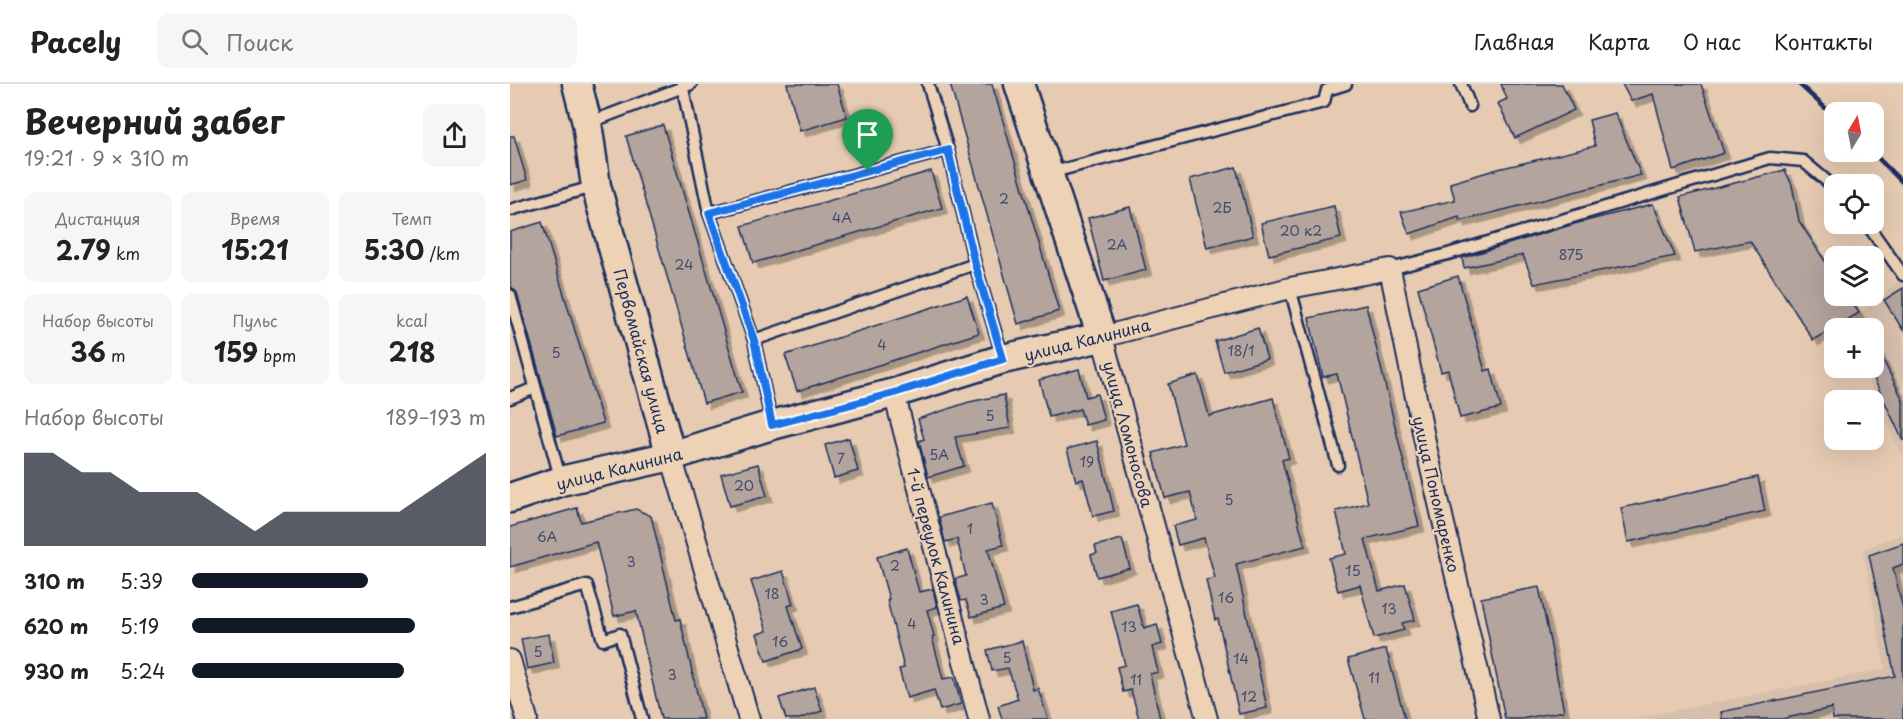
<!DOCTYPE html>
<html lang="ru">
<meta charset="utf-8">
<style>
body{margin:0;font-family:"Playpen Sans",sans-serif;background:#f6f6f6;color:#222;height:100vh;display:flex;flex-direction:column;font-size:22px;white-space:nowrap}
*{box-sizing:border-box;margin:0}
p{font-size:20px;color:#767676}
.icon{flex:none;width:33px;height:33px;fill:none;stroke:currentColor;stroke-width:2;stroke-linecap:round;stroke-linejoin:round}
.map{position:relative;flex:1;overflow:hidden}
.sheet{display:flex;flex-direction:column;background:#fff;width:510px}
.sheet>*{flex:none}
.needle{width:39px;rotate:10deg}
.tools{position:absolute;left:1314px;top:18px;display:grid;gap:12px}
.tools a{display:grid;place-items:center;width:60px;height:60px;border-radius:12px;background:#fff;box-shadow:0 6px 24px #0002;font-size:30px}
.pin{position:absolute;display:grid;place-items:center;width:51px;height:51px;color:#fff;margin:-62px -26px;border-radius:50% 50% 50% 0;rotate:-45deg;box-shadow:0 0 6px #0007}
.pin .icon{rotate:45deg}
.round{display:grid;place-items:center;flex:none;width:63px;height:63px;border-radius:12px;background:#f6f6f6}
.headline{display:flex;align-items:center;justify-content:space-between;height:102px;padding:0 24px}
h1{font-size:33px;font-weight:700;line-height:45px}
.figures{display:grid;grid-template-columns:repeat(3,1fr);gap:9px;height:102px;padding:6px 24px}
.figures div{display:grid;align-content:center;border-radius:12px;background:#f6f6f6;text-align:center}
.figures b{font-size:26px;font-weight:700}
.figures small{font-size:16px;font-weight:400}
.figures p{font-size:16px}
.chart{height:168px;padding:12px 24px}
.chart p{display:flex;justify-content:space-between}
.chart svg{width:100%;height:108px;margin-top:6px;fill:#111827;opacity:.7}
ul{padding:0 24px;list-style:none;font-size:20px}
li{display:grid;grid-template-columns:96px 72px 1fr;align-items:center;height:45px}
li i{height:15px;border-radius:8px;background:#111827}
header{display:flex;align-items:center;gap:36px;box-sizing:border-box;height:84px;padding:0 30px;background:#fff;border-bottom:2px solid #e0e0e0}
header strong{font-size:28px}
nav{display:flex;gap:33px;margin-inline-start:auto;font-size:21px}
.search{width:420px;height:54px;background:#f6f6f6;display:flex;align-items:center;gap:15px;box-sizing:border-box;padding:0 21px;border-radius:12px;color:#767676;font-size:22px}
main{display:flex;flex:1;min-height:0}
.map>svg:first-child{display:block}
.built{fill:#d7bfac}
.building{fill:#b3a49d;stroke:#1b2f5e;stroke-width:1.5;filter:url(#shadow)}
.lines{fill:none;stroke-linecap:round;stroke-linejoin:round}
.lane-casing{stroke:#1b2f5e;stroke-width:15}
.street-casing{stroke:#1b2f5e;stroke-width:24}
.secondary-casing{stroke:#1b2f5e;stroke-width:33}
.lane{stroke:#eed2b5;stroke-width:10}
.street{stroke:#eed2b5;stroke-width:20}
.secondary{stroke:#eed2b5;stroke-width:28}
.rail{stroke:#1b2f5e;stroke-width:4.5}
.route-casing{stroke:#fff;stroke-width:12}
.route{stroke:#1a73e8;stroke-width:8}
.labels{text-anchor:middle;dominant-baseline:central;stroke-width:4.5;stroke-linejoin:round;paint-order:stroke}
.number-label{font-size:14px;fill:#414c6e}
.street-label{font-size:16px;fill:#1b2f5e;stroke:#eed2b5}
</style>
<header>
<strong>Pacely</strong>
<div class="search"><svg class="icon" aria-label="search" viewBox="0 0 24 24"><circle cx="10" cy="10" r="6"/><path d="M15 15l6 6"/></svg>Поиск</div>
<nav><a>Главная</a><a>Карта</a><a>О нас</a><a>Контакты</a></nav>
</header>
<main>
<section class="sheet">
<div class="headline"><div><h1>Вечерний забег</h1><p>19:21 · 9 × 310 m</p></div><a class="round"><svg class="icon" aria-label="share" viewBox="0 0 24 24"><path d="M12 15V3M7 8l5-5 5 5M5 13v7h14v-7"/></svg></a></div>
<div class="figures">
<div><p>Дистанция</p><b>2.79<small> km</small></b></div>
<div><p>Время</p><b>15:21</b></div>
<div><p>Темп</p><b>5:30<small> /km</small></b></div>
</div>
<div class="figures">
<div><p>Набор высоты</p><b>36<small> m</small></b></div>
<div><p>Пульс</p><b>159<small> bpm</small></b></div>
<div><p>kcal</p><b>218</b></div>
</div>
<div class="chart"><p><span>Набор высоты</span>189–193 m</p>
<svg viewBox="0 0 160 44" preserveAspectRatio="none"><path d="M0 44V6L10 6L20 14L30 14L40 22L50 22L60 22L70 30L80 38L90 30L100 30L110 30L120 30L130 30L140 22L150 14L160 6V44z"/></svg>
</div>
<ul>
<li><b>310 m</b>5:39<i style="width:60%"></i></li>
<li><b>620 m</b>5:19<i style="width:76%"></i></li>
<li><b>930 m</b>5:24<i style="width:72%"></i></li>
</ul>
</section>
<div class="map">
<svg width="1393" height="635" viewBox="0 0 1393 635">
<defs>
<filter id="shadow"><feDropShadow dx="5.5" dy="5.5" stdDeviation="0" flood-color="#0004"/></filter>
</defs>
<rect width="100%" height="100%" fill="#e6cbb2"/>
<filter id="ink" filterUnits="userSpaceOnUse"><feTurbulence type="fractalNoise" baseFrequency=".0167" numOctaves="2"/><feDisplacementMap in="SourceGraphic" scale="12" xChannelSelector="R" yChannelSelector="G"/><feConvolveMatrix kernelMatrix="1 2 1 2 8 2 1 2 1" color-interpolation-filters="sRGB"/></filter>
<g filter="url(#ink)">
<g class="built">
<path d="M1393,193v182l-40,-91h11v-40h-28l-1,-2z"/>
<path d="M1393,450v185h-272l254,-50 -22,-120z"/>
</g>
<g class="building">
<path d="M277,0h50l10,33 -47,14z"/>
<path d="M440,0h42l67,227 -41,13z"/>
<path d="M991,0h61l12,26 -59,28 -17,-35 9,-4z"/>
<path d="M1112,0h79l23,69 -51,17 -20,-76 -22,7z"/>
<path d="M1105,29l26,62 -181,46 -1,-4 -50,17 -8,-22 54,-12 -5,-17 48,-14 97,-23 -6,-26z"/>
<path d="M153,41l79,267 -38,11 -78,-267z"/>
<path d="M0,52h4l13,44 -17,5z"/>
<path d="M726,83l17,69 -46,12 -17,-69z"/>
<path d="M1275,86l7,15 7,36 35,54v21h14l11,17 -46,27 -63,-99 -55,11 -15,-55z"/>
<path d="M421,87l11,37 -189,55 -11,-37z"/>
<path d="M1143,120l22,52 -141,28 -11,-29 -59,13 -2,-10 112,-34z"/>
<path d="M824,122l7,32 -72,17 -8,-32z"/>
<path d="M620,123l16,63 -42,11 -16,-63z"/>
<path d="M32,138l61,201 -46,13 -40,-143 -5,-5 -2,-6v-50z"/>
<path d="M948,192l27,95 6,-2 10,39 -41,10 -12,-48 -7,2 -23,-84z"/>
<path d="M1393,204v42l-19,-30z"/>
<path d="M457,212l12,37 -182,58 -12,-36z"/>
<path d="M856,221l53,221 -54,13 14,52 26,-7 10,36 -13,3 2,7 -30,8 -14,-53 -22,6 -9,-33 17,-4 -10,-43 32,-8 -31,-129 -14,3 -14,-59z"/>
<path d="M748,244l9,31 -43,13 -9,-31z"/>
<path d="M1364,258l29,58v41l-34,-73h5z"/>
<path d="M569,285l7,28 11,-3 7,26 -19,5 -5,-16 -31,8 -10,-37z"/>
<path d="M688,291l11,41 64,-18 16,60 -7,2 23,86 -69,18 31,144 -28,6 -21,-95 -3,1 -9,-40 9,-2 -11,-40 -26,7 -5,-19 24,-6 -7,-28 -25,6 -12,-45 31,-9 -16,-60z"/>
<path d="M494,311l6,33 -55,9 9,29 -36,11 -9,-36 5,-2 -6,-20 51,-17z"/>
<path d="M339,354l9,33 -24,7 -9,-33z"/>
<path d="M587,357l17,70 -21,5 -10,-37 -7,2 -9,-32z"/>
<path d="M248,380l9,32 -37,10 -9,-32z"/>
<path d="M1248,393l7,34 -137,31 -7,-34z"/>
<path d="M482,419l11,42 -15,4 16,59 -33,9 -5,-17 -5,1 -6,-22 11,-3 -9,-37 -12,3 -6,-25z"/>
<path d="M67,424l4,14 55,-13 15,7 25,104 4,-1 23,100h-42l-25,-108 -22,5 -18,-74 -86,25v-40z"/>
<path d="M612,455l8,29 -33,9 -6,-22 6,-2 -2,-7z"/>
<path d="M1393,459v21l-10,4 10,41v110h-70l-1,-11 -50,11h-60l-1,-7 174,-36 -26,-121z"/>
<path d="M397,464l12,44 14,-3 4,18 -10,3 7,26 -2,1 11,42 11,-2 7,27 -21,6 -6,-20 -27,8 -8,-29 5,-1 -17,-68 2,-1 -12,-42z"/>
<path d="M273,487l10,33 -5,2 14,43 -36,12 -9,-27 10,-3 -16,-50z"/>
<path d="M1029,503l25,124 -43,8h-16l-24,-121z"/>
<path d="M627,520l7,24 13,-4 5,20 -10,3 6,25 -8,2 10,45h-21l-8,-29 -8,2 -6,-25 8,-2 -14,-54z"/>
<path d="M39,550l5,29 -27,6 -6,-30z"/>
<path d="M512,557l11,49 5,-2 10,31h-46l-4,-13 20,-7 -10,-31 -16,3 -5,-21z"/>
<path d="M876,565l19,70h-40l-17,-60z"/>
<path d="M304,603l8,24 -23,8h-13l-7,-21z"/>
</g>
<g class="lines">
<g class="lane-casing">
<g id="lane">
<path d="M172,0l27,129 45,127 18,85"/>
<path d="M418,0l20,66 27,114 28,94"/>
<path d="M951,0l9,22"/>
<path d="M78,39l103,-39"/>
<path d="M539,89l275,-71 3,-12 19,-6"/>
<path d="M0,126l86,-24"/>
<path d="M199,129l239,-63"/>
<path d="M1357,140l36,51"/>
<path d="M880,185l58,-15 322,-96 33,3 31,26"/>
<path d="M780,204l48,177"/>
<path d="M0,211l51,186"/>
<path d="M244,256l221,-76"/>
<path d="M0,314l25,-10"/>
<path d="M0,523l77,-22 16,55 17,-6 22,85"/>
</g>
</g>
<g class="street-casing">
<g id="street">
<path d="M384,309l85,326"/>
<path d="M161,372l78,263"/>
<path d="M0,576l17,59"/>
<path d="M697,635l-105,-382 188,-49 100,-19 36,178 63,272"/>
</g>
</g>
<g class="secondary-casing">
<g id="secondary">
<path d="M67,0l10,39 9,63 75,270"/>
<path d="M0,414l51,-17 110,-25 101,-31 122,-32 109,-34 99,-22 -83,-253"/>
</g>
</g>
<use href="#lane" class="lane"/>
<use href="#street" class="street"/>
<use href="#secondary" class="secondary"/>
<g class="rail">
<path d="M1289,0l35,32"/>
<path d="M1362,68l31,31"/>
</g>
</g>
</g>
<g class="lines" filter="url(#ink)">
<g class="route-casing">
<path id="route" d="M438,66l27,114 28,95 -109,34 -122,32 -18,-85 -45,-127z"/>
</g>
<use href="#route" class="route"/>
</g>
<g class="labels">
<g class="number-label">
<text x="494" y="114">2</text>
<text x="712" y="123">2Б</text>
<text x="332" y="133">4А</text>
<text x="791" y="146">20 к2</text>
<text x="607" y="160">2А</text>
<text x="1061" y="170">875</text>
<text x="174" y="180">24</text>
<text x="372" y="260">4</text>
<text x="731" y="266">18/1</text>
<text x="46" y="268">5</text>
<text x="480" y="331">5</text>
<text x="429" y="370">5А</text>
<text x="331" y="374">7</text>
<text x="577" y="377">19</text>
<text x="234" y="401">20</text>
<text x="719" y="415">5</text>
<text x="460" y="444">1</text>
<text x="37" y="452">6А</text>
<text x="121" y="477">3</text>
<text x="385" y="481">2</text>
<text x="843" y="486">15</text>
<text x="262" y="509">18</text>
<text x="716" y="513">16</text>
<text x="474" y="515">3</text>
<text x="879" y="524">13</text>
<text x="402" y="539">4</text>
<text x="619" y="542">13</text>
<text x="270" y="557">16</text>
<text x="28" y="567">5</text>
<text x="497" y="573">5</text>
<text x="731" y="574">14</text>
<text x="162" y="590">3</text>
<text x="864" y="593">11</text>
<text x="626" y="595">11</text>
<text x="739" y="612">12</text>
</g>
<g class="street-label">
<text transform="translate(577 255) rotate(-14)">улица Калинина</text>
<text transform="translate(132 267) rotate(75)">Первомайская улица</text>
<text transform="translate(619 350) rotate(75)">улица Ломоносова</text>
<text transform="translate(109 384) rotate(-14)">улица Калинина</text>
<text transform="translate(927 410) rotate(77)">улица Пономаренко</text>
<text transform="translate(427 472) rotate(75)">1-й переулок Калинина</text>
</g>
</g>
</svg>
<div class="tools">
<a><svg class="needle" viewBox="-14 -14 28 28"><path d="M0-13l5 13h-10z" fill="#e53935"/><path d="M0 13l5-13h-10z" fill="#767676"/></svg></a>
<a><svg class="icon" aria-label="locate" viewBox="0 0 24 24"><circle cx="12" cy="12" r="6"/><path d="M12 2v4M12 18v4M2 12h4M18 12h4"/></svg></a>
<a><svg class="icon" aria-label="layers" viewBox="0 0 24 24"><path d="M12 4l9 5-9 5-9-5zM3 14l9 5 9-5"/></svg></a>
<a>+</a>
<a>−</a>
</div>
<div class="pin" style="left:358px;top:87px;background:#1e9e55"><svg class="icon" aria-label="arrive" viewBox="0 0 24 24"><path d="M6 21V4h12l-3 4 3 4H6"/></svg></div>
</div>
</main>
